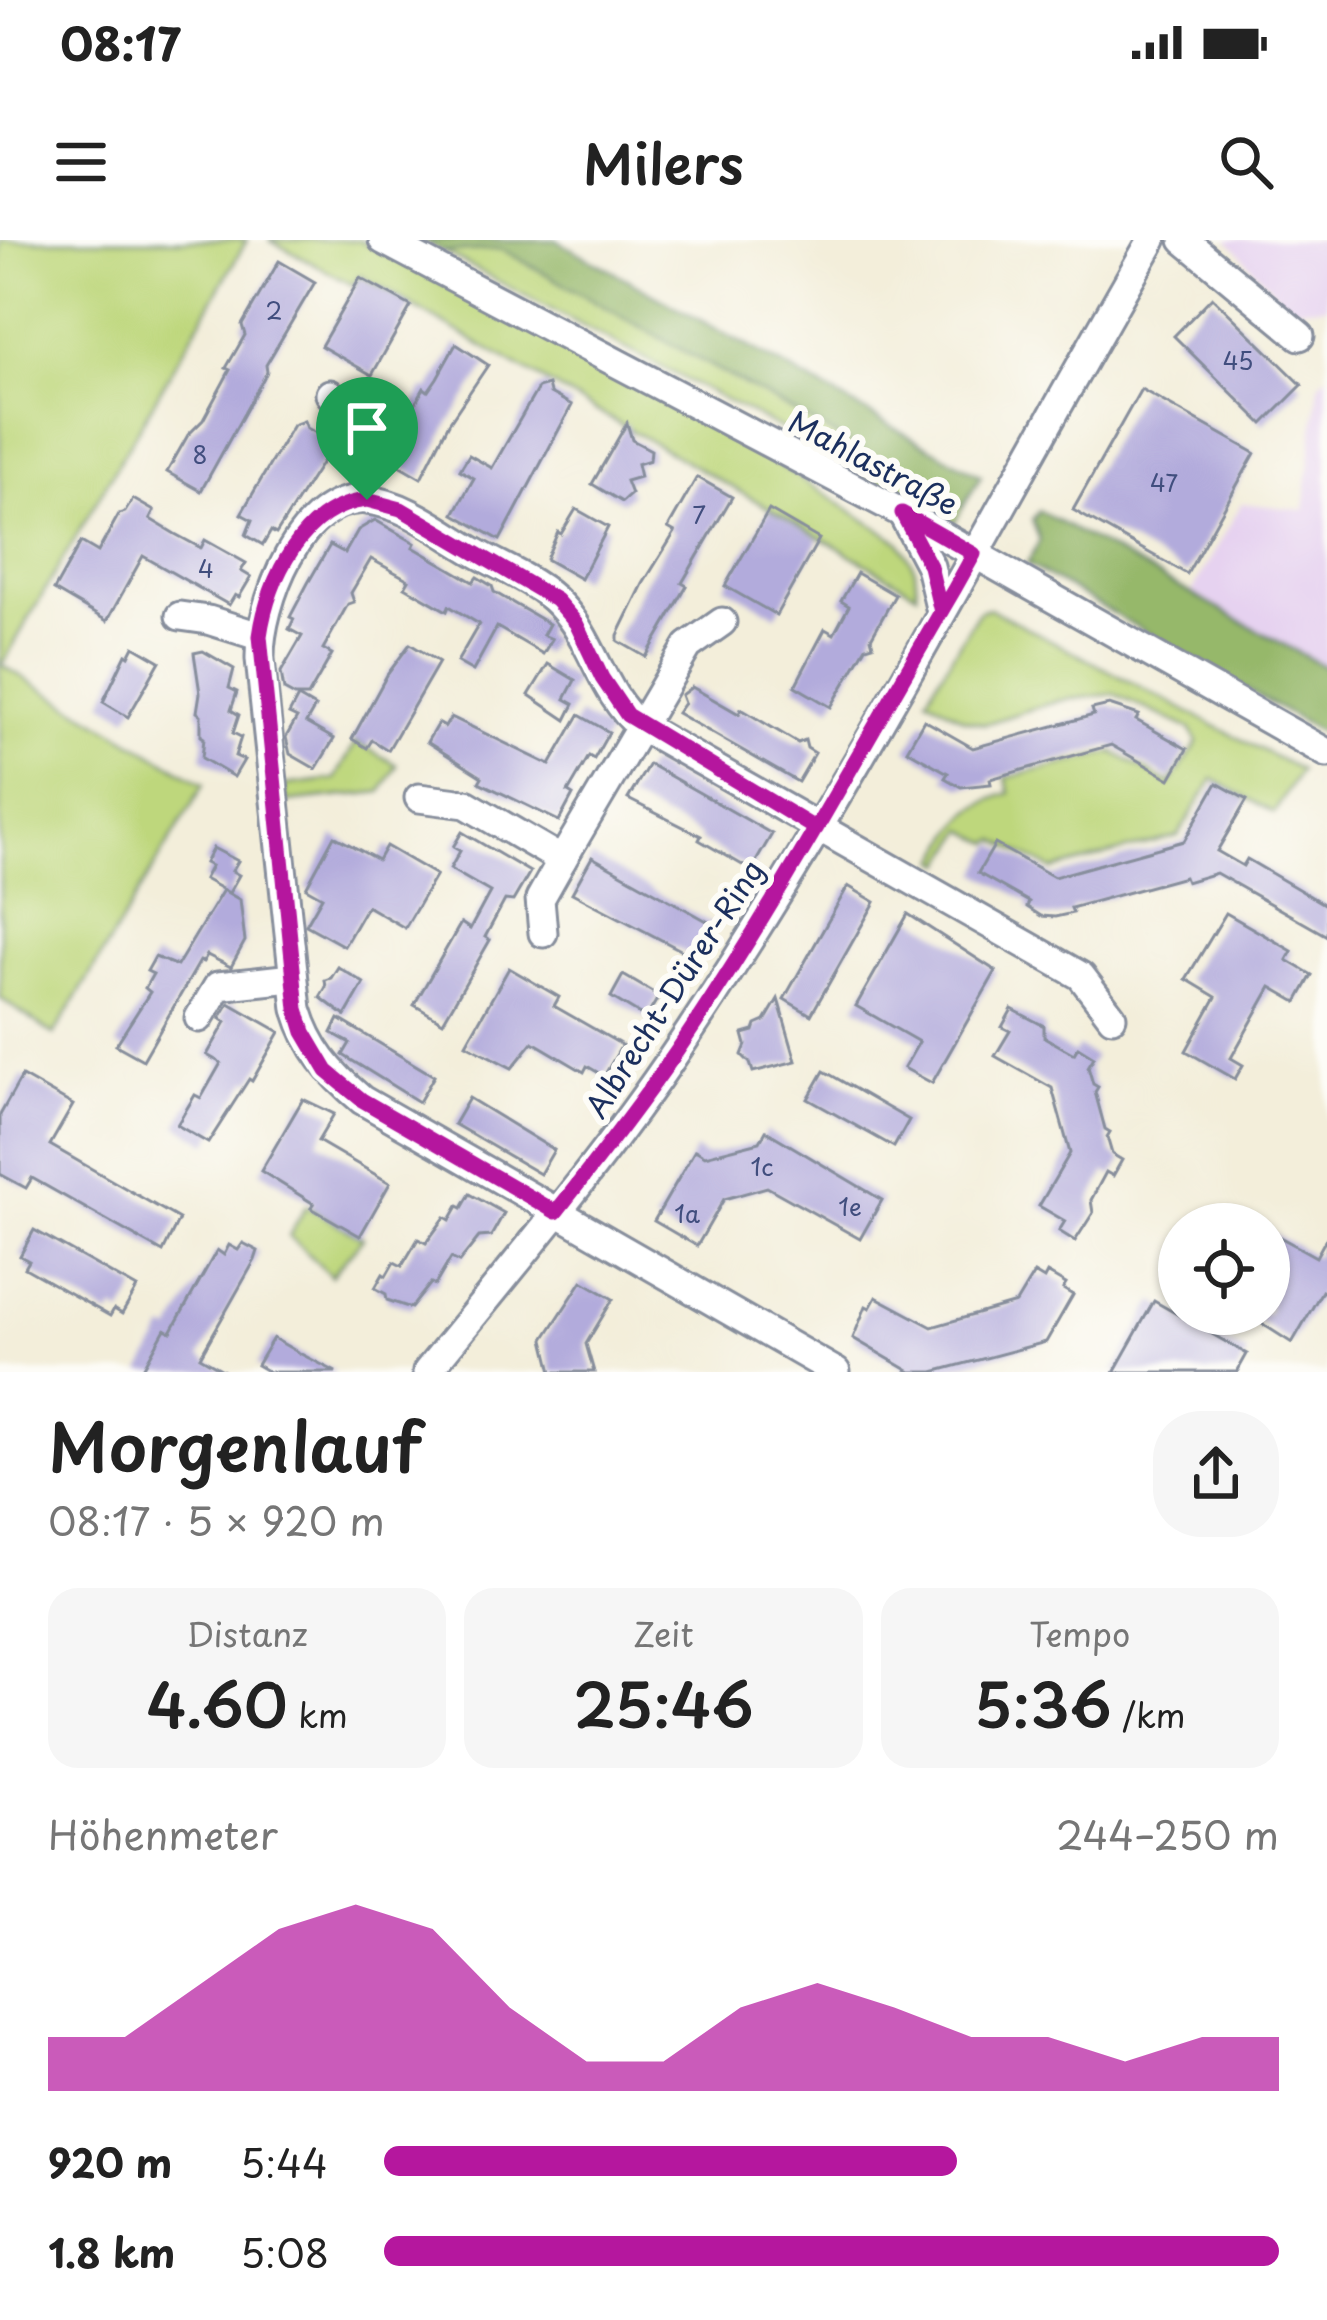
<!DOCTYPE html>
<html lang="de">
<meta charset="utf-8">
<style>
body{margin:0;font-family:"Playpen Sans",sans-serif;background:#f6f6f6;color:#222;height:100vh;display:flex;flex-direction:column;font-size:45px;white-space:nowrap}
*{box-sizing:border-box;margin:0}
p{font-size:39px;color:#767676}
.icon{flex:none;width:66px;height:66px;fill:none;stroke:currentColor;stroke-width:2;stroke-linecap:round;stroke-linejoin:round}
.map{position:relative;height:1132px;overflow:hidden}
.drawer{display:flex;flex-direction:column;background:#fff;flex:1}
.drawer>*{flex:none}
.buttons{position:absolute;left:1158px;top:963px;display:grid;gap:24px}
.buttons a{display:grid;place-items:center;width:132px;height:132px;border-radius:50%;background:#fff;box-shadow:0 3px 9px #0004;font-size:60px}
.pin{position:absolute;display:grid;place-items:center;width:102px;height:102px;color:#fff;margin:-123px -51px;border-radius:50% 50% 50% 0;rotate:-45deg;box-shadow:0 0 12px #0007}
.pin .icon{rotate:45deg}
.round{display:grid;place-items:center;flex:none;width:126px;height:126px;border-radius:48px;background:#f6f6f6}
.head{display:flex;align-items:center;justify-content:space-between;height:204px;padding:0 48px}
h1{font-size:66px;font-weight:600;line-height:90px}
.metrics{display:grid;grid-template-columns:repeat(3,1fr);gap:18px;height:204px;padding:12px 48px}
.metrics div{display:grid;align-content:center;border-radius:30px;background:#f6f6f6;text-align:center}
.metrics b{font-size:60px;font-weight:600}
.metrics small{font-size:33px;font-weight:400}
.metrics p{font-size:33px}
.chart{height:336px;padding:24px 48px}
.chart p{display:flex;justify-content:space-between}
.chart svg{width:100%;height:216px;margin-top:12px;fill:#b5179e;opacity:.7}
ul{padding:0 48px;list-style:none;font-size:39px}
li{display:grid;grid-template-columns:192px 144px 1fr;align-items:center;height:90px}
li i{height:30px;border-radius:15px;background:#b5179e}
.status{display:flex;justify-content:space-between;align-items:center;height:84px;padding:0 60px;background:#fff;direction:ltr}
.status svg{height:33px;fill:currentColor}
header{display:flex;justify-content:space-between;align-items:center;height:156px;padding:0 48px;background:#fff;font-size:54px;font-weight:600}
.map>svg:first-child{display:block}
.built{fill:#e6d2f0}
.green{fill:#bed77b;stroke:#6c836c;stroke-width:3}
.forest{fill:#96b86b;stroke:#587464;stroke-width:3}
.building{fill:#b2abdc}
.lines{fill:none;stroke-linecap:round;stroke-linejoin:round}
.minor-casing{stroke:#878e9c;stroke-width:33}
.minor{stroke:#fff;stroke-width:27}
.route-casing{stroke:#fff;stroke-width:24}
.route{stroke:#b5179e;stroke-width:15}
.labels{text-anchor:middle;dominant-baseline:central;stroke-width:12;stroke-linejoin:round;paint-order:stroke}
.number-label{font-size:24px;fill:#414e7e}
.street-label{font-size:30px;fill:#1b2f5e;stroke:#fdfcf7}
</style>
<div class="status"><b>08:17</b><svg viewBox="0 0 49 12"><path d="M0 12V9h3v3zM5 12V6h3v6zM10 12V3h3v9zM15 12V0h3v12zM26 1h20v11H26zM47 4h2v5h-2z"/></svg></div>
<header><svg class="icon" aria-label="menu" viewBox="0 0 24 24"><path d="M4 6h16M4 12h16M4 18h16"/></svg>Milers<svg class="icon" aria-label="search" viewBox="0 0 24 24"><circle cx="10" cy="10" r="6"/><path d="M15 15l6 6"/></svg></header>
<div class="map">
<svg width="1327" height="1132" viewBox="0 0 1327 1132">
<rect width="100%" height="100%" fill="#fdfcf7"/>
<filter id="ink" filterUnits="userSpaceOnUse"><feTurbulence type="fractalNoise" baseFrequency=".00833" numOctaves="2"/><feDisplacementMap in="SourceGraphic" scale="24" xChannelSelector="R" yChannelSelector="G"/><feConvolveMatrix kernelMatrix="1 2 1 2 8 2 1 2 1" color-interpolation-filters="sRGB"/></filter>
<filter id="wash" filterUnits="userSpaceOnUse"><feTurbulence type="fractalNoise" baseFrequency=".004" numOctaves="4" result="noise"/><feDisplacementMap in="SourceGraphic" scale="48" xChannelSelector="R" yChannelSelector="G"/><feGaussianBlur stdDeviation="2.7" result="paint"/><feColorMatrix in="noise" values="0 0 0 0 0 0 0 0 0 0 0 0 0 0 0 0 0 1.4 0 .05"/><feComposite in="paint" operator="in"/></filter>
<g filter="url(#wash)">
<rect width="100%" height="100%" fill="#f3eeda"/>
<g class="built">
<path d="M1227,0h100v66l-37,2z"/>
<path d="M1327,135v294l-135,-77 50,-89 62,7 15,-127z"/>
</g>
<g class="green">
<path d="M0,0h247l-245,425 202,119 -150,251 -54,-37z"/>
<path d="M269,0h90l354,183 187,119 15,27 2,24c-185,-108 -373,-209 -557,-318l-7,10z"/>
<path d="M501,8l462,259 -9,16c-168,-95 -341,-178 -510,-271z"/>
<path d="M989,368l311,162 -26,43 -61,-34 -35,57 -125,34 -56,-30 -6,3 -26,-13 -21,34 -6,-4c23,-40 26,-53 72,-67l-4,-15 107,-26 57,32 28,-42 -8,-13 -76,-35 -58,7 -71,23 -21,-5 -37,-22 52,-86z"/>
<path d="M356,502l41,23 -16,27 -95,10 -2,-17 51,-6z"/>
<path d="M306,966l57,32 -32,38 -42,-40z"/>
</g>
<g class="forest">
<path d="M421,0h135l425,236 -18,31 -462,-258 -57,3z"/>
<path d="M1039,271l288,157v68l-300,-172 13,-24 -8,-20z"/>
</g>
<g id="blocks">
<g class="building">
<path d="M279,21l36,21 -49,83 1,7 -66,119 -34,-19 21,-37 15,-15 27,-50 -4,-2 19,-33 -3,-10z"/>
<path d="M360,38l51,28 -39,69 -51,-29z"/>
<path d="M1212,57l90,88 -39,39 -89,-88z"/>
<path d="M456,104l32,21 -39,58 -28,55 -29,-17 23,-48 -4,-2 13,-23 4,3 9,-13z"/>
<path d="M548,145l2,8 22,12 -72,135 -46,-26 20,-36 -14,-8 9,-15 23,13 46,-80z"/>
<path d="M1141,149l114,64 -68,121 -114,-64z"/>
<path d="M304,181l3,7 27,15 -58,91 -5,-3 -8,14 -17,-10 6,-15 -11,-6 52,-89z"/>
<path d="M627,183l5,17 19,10 -1,10 -13,4 3,13 -14,4 5,13 -9,8 -30,-18z"/>
<path d="M697,237l35,20 -50,86 5,3 -41,71 -28,-16v-6l25,-51 32,-52 -7,-4z"/>
<path d="M133,259l21,12 -4,8 25,15 26,14 4,-8 41,23 -5,8 10,6 -12,20 -4,-2 -6,10 -86,-49 -36,65 -53,-31 27,-48 17,10 21,-38 6,-2z"/>
<path d="M576,269l32,18 -27,52 -35,-20 12,-27 3,2z"/>
<path d="M769,270l50,29 -43,76 -51,-29z"/>
<path d="M375,280l40,23 -2,4 60,35 4,-5 15,9 2,6 55,32 -6,11 9,4 -9,15 -46,-27 -24,44 -16,-9 22,-38 -30,-18 -2,5 -42,-24 4,-7 -38,-21 -20,34 3,9 -6,2 -25,45 9,5 -24,42h-13l-11,-6 -3,-18 21,-36 -13,-7 5,-10 -4,-2 18,-34 22,-38 15,8 13,-23z"/>
<path d="M857,333l38,22 -24,43 2,7 -7,2 -35,60 -36,-21 30,-57 9,5 15,-28 -8,-5z"/>
<path d="M410,404l29,18 -51,88 -16,-10 -5,8 -15,-9 35,-64z"/>
<path d="M134,406l26,15 -32,56 -25,-15 23,-48 3,2z"/>
<path d="M203,411l31,18 -5,19 8,4 -6,18 8,5 -6,18 8,4 -6,19 9,4 -10,17 -32,-19 2,-20 -3,-2v-21l-4,-3 3,-19 -6,-40z"/>
<path d="M548,424l27,16 -10,19 9,5 -8,16 -37,-25z"/>
<path d="M692,447l47,27 2,-5 57,34 7,-3 2,8 8,5 -17,29 -121,-69 7,-10 -3,-8z"/>
<path d="M298,457l17,10 -9,16 28,16 -18,30 -26,-15 -4,-17 11,-19 -8,-4z"/>
<path d="M1109,465l30,10 -3,5 51,29 -17,30 -59,-34 -121,34 1,5 -30,3 -16,-9 3,-5 -41,-23 17,-30 49,28 121,-33 -2,-6z"/>
<path d="M579,475l30,17 -15,27 -5,-3 -21,36 5,3 -14,26 -80,-39 3,-5 -55,-35 11,-19 7,4 6,-10 99,48z"/>
<path d="M649,524l123,70 -21,36 -52,-30 2,-4 -73,-37z"/>
<path d="M1217,543l30,17 -30,51 26,15 4,-7 80,47v30l-111,-63 -30,9 -2,-5 -113,31 2,5 -18,4 -14,-1 -14,-9 2,-5 -51,-29 17,-29 59,33 130,-36z"/>
<path d="M462,592l68,40 -17,29 -8,-1 -20,37 5,3 -47,82 -29,-17 47,-82 9,6 20,-37 -40,-23 10,-18 -7,-4z"/>
<path d="M334,596l44,24 8,-14 50,29 -31,53 -38,-22 -23,40 -38,-21 16,-28 -16,-9z"/>
<path d="M213,608l25,13 -6,10 7,4 -10,18 -25,-14 7,-13 -6,-3z"/>
<path d="M592,617l122,68 -18,33 -124,-65z"/>
<path d="M848,646l27,16 -64,113 -27,-16z"/>
<path d="M223,650l17,10 5,41 -14,26 -24,-12 -4,7 -3,-1 -57,99 -27,-15 34,-53 -5,-4 8,-14 -6,-3 8,-14 22,9z"/>
<path d="M1226,673l66,38 -5,9 25,15 -15,27 -26,-15 -40,71 12,7 -8,14 -49,-28 30,-54 -30,-18z"/>
<path d="M908,674l88,57 -64,112 -28,-15 15,-26 -63,-36z"/>
<path d="M338,727l26,16 -19,33 -25,-19 6,-10 -1,-7 6,-2z"/>
<path d="M509,728l50,29 -5,9 68,39 -18,31 -17,-10 -3,6 -51,-30 -21,26 -46,-24z"/>
<path d="M623,735l36,21 -13,22 -35,-21z"/>
<path d="M778,759l18,62 -43,11 -3,-9 -8,-8 4,-10 -3,-11 11,-3 2,-6 9,-4z"/>
<path d="M229,763l51,29 -28,49 -3,-2 -41,64 -31,-18 18,-30 6,3 20,-35 -14,-8 19,-33 -6,-4z"/>
<path d="M1012,769l32,17v11l30,17 4,-7 16,10 -6,10 5,17 5,3 -3,5 10,37 5,3 -3,5 5,17 10,6 -9,16 -7,-4 -15,28 2,13 -18,28 -16,-10 6,-10 -26,-15 31,-53 -18,-65 -57,-32 15,-25 -8,-4z"/>
<path d="M339,779l95,57 -15,26 -76,-47 7,-12 -18,-10z"/>
<path d="M824,831l85,49 -15,27 -86,-48z"/>
<path d="M22,836l51,29 -23,40 129,74 -16,33 -131,-74 -6,10 -26,-14v-59z"/>
<path d="M469,858l85,52 -14,24 -86,-50z"/>
<path d="M303,859l31,15 -16,27 72,42 -30,53 -49,-28 3,-4 -53,-33z"/>
<path d="M766,891l116,69 -22,39 -93,-52 -43,12 -27,47 -43,-25 41,-71 10,6 55,-14z"/>
<path d="M470,954l34,19 -13,23 -12,1 -20,25 -8,-4 -16,27 -4,-2 -20,25 -24,-8 -1,-6 -11,-6 8,-14 3,2 8,-14 8,4 16,-27 8,4 19,-26 5,3 8,-14 4,2z"/>
<path d="M34,990l103,58 -15,26 -8,-5 -4,7 -85,-48 4,-7 -9,-5z"/>
<path d="M1269,991l47,26 11,-20v57l-5,-3 -30,52 -45,-29h22z"/>
<path d="M243,1003l15,8 -3,9 -55,97 26,15h-85l24,-43 6,3 46,-82 7,5 5,-10 9,5z"/>
<path d="M1034,1033l10,6 3,-6 19,11 -3,5 10,6 -27,47 -113,30h-22l-58,-34 13,-32 4,2 6,-11 56,30 84,-24z"/>
<path d="M582,1041l31,18 -27,45 8,28h-42l-8,-33z"/>
<path d="M1154,1061l93,53 -10,18h-123z"/>
<path d="M273,1098l28,16 35,18h-67l-12,-7z"/>
</g>
</g>
</g>
<g filter="url(#ink)">
<use href="#blocks" fill-opacity="0" stroke="#878e9c" stroke-width="3"/>
<g class="lines">
<g class="minor-casing">
<g id="minor">
<path d="M383,0l519,273 425,240"/>
<path d="M1184,0l116,96"/>
<path d="M330,154l19,22 18,84"/>
<path d="M902,273l28,53 11,46"/>
<path d="M180,376l28,4 51,16"/>
<path d="M419,558l47,6 96,56"/>
<path d="M543,693l-3,-34 22,-39 126,-214 34,-24"/>
<path d="M199,778l19,-32 74,-8"/>
<path d="M427,1132c86,-106 175,-210 251,-323 175,-259 318,-539 474,-809"/>
<path d="M836,1132l-474,-272c-32,-27 -53,-51 -65,-91l-37,-350c-1,-53 40,-167 108,-159 38,4 74,33 107,52 27,16 63,29 85,53 34,36 41,88 80,121l441,250 31,41"/>
</g>
</g>
<use href="#minor" class="minor"/>
</g>
</g>
<g class="lines" filter="url(#ink)">
<g class="route-casing">
<path id="route" d="M367,260c-63,6 -99,78 -107,136l37,373 7,23 23,39 35,29 194,112c42,-53 83,-106 121,-161 101,-149 187,-308 278,-463l19,-34 -72,-41 28,53 11,46 -125,217 -189,-114 -25,-37 -26,-55 -20,-23 -155,-91 -34,-9"/>
</g>
<use href="#route" class="route"/>
</g>
<g class="labels">
<g class="number-label">
<text x="274" y="70">2</text>
<text x="1238" y="120">45</text>
<text x="200" y="214">8</text>
<text x="1164" y="242">47</text>
<text x="699" y="274">7</text>
<text x="206" y="328">4</text>
<text x="762" y="926">1c</text>
<text x="850" y="966">1e</text>
<text x="687" y="973">1a</text>
</g>
<g class="street-label">
<text transform="translate(874 222) rotate(28)">Mahlastraße</text>
<text transform="translate(673 748) rotate(-57)">Albrecht-Dürer-Ring</text>
</g>
</g>
</svg>
<div class="buttons">
<a><svg class="icon" aria-label="locate" viewBox="0 0 24 24"><circle cx="12" cy="12" r="6"/><path d="M12 2v4M12 18v4M2 12h4M18 12h4"/></svg></a>
</div>
<div class="pin" style="left:367px;top:260px;background:#1e9e55"><svg class="icon" aria-label="arrive" viewBox="0 0 24 24"><path d="M6 21V4h12l-3 4 3 4H6"/></svg></div>
</div>
<section class="drawer">
<div class="head"><div><h1>Morgenlauf</h1><p>08:17 · 5 × 920 m</p></div><a class="round"><svg class="icon" aria-label="share" viewBox="0 0 24 24"><path d="M12 15V3M7 8l5-5 5 5M5 13v7h14v-7"/></svg></a></div>
<div class="metrics">
<div><p>Distanz</p><b>4.60<small> km</small></b></div>
<div><p>Zeit</p><b>25:46</b></div>
<div><p>Tempo</p><b>5:36<small> /km</small></b></div>
</div>
<div class="chart"><p><span>Höhenmeter</span>244–250 m</p>
<svg viewBox="0 0 160 44" preserveAspectRatio="none"><path d="M0 44V33L10 33L20 22L30 11L40 6L50 11L60 27L70 38L80 38L90 27L100 22L110 27L120 33L130 33L140 38L150 33L160 33V44z"/></svg>
</div>
<ul>
<li><b>920 m</b>5:44<i style="width:64%"></i></li>
<li><b>1.8 km</b>5:08<i style="width:100%"></i></li>
</ul>
</section>
